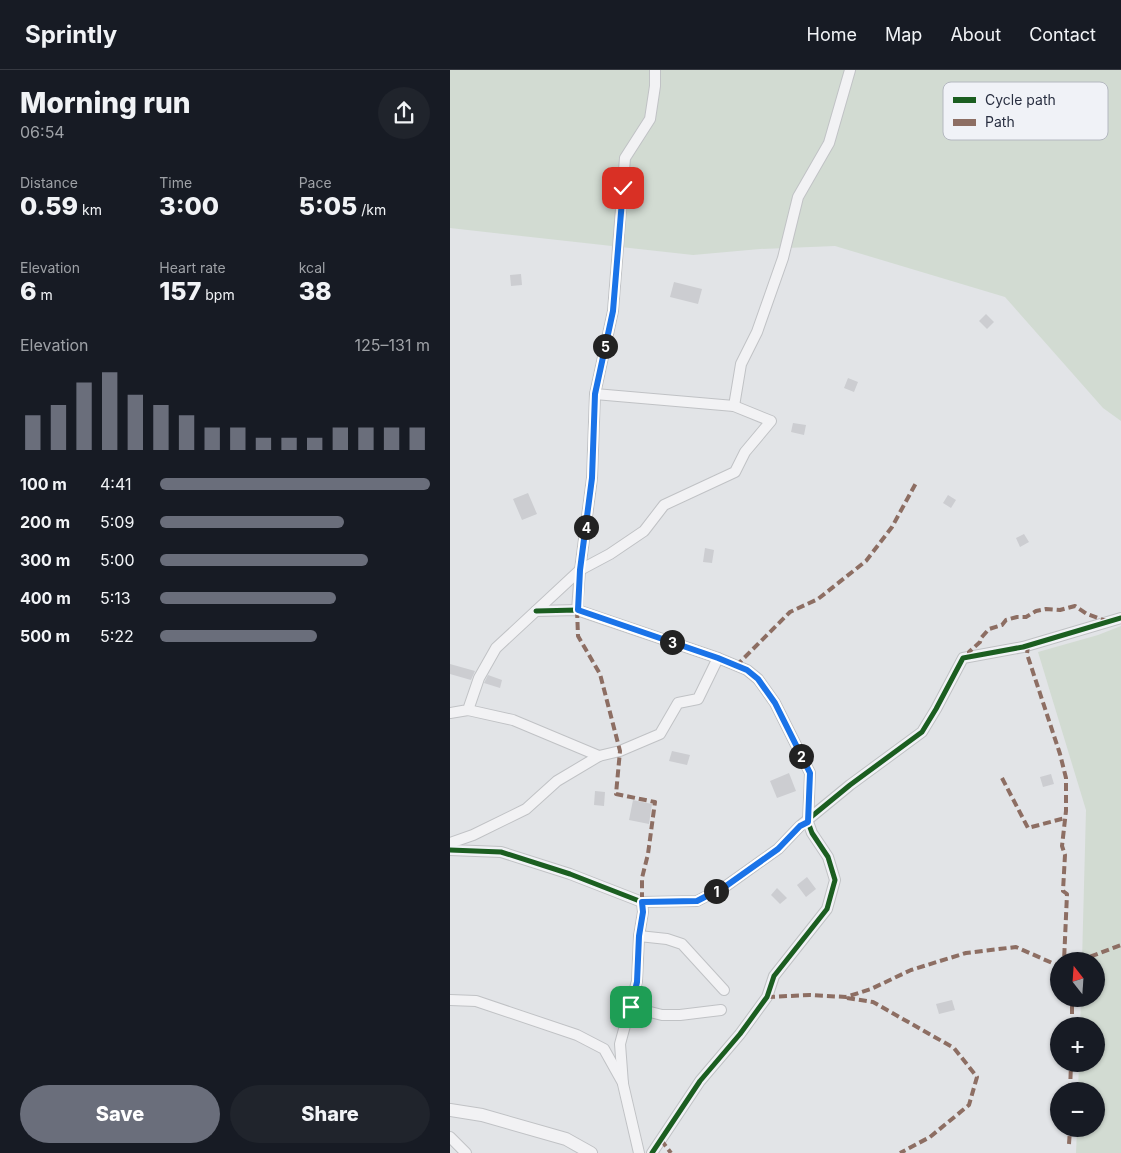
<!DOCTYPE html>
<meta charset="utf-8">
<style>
body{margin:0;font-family:Inter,sans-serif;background:#20242c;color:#f1f3f6;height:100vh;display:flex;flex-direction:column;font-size:19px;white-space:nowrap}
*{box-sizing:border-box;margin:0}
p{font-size:16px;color:#9ea1a6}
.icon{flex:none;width:28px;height:28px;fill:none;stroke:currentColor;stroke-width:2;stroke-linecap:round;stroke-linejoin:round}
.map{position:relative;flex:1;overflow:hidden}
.side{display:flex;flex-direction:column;background:#171b24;width:450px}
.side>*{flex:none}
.needle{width:32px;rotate:343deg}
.fabs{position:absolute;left:600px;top:882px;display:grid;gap:10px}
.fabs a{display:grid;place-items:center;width:55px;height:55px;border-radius:50%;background:#171b24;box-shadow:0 1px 4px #0004;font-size:25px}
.pin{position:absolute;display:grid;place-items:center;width:42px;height:42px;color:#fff;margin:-21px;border-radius:10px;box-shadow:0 2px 8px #0006}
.km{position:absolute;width:25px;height:25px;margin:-12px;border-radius:50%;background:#222;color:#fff;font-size:14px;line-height:25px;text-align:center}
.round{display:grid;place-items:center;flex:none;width:52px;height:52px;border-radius:26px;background:#20242c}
.head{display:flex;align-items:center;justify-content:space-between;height:85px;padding:0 20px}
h1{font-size:28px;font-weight:800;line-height:38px}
.stats{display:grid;grid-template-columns:repeat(3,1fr);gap:8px;height:85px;padding:5px 20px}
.stats div{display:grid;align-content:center}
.stats b{font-size:25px;font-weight:800}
.stats small{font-size:14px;font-weight:400}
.stats p{font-size:14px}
.chart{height:140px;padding:10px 20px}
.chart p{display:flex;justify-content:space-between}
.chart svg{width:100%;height:90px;margin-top:5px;stroke:#6a6e7b;stroke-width:6}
.action{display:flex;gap:10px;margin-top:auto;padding:10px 20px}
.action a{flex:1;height:58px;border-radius:30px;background:#6a6e7b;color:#fff;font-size:20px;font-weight:800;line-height:58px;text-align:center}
.action a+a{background:#20242c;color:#f1f3f6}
ul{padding:0 20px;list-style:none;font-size:16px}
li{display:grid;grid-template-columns:80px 60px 1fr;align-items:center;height:38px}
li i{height:12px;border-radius:6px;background:#6a6e7b}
header{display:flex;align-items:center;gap:30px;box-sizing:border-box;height:70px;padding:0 25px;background:#171b24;border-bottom:1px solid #363941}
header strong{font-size:24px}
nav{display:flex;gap:28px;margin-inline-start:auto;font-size:18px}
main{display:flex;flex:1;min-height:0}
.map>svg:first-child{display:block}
.grass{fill:#d2dbd2}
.building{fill:#cccdd1}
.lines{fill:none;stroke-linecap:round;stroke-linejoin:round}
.minor-casing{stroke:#c0c2c5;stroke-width:12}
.tertiary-casing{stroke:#c0c2c5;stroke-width:14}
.minor{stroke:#f2f2f4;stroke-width:10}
.tertiary{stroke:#f2f2f4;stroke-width:12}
.quiet{stroke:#8d6e63;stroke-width:4;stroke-dasharray:8 4;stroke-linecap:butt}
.cycleway-casing{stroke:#f0f2f7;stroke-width:8}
.cycleway{stroke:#1b5e20;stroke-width:5}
.route-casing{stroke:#fff;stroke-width:10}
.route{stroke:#1a73e8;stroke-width:6}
.key{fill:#f0f2f7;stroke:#b4b8c0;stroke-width:1}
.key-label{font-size:14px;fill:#292f41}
</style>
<header>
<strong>Sprintly</strong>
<nav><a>Home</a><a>Map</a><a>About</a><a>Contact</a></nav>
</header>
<main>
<section class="side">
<div class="head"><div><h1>Morning run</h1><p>06:54</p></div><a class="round"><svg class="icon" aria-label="share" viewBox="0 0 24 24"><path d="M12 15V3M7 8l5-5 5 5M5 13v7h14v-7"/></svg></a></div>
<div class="stats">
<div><p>Distance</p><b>0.59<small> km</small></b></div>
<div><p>Time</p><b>3:00</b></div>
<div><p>Pace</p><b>5:05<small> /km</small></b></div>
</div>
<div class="stats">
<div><p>Elevation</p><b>6<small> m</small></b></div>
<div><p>Heart rate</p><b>157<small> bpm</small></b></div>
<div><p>kcal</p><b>38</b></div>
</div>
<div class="chart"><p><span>Elevation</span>125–131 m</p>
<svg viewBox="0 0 160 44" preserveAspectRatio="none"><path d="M5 44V27M15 44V22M25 44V11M35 44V6M45 44V17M55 44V22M65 44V27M75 44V33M85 44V33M95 44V38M105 44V38M115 44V38M125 44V33M135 44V33M145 44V33M155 44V33"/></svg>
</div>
<ul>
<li><b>100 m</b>4:41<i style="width:100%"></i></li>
<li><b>200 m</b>5:09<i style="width:68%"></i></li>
<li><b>300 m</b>5:00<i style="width:77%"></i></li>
<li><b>400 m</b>5:13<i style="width:65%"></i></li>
<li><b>500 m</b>5:22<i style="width:58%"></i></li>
</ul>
<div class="action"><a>Save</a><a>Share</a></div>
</section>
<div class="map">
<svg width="671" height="1083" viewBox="0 0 671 1083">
<rect width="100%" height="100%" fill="#e2e4e7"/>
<g class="grass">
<path d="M0,0h671v351l-18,-13 -98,-111 -170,-51 -75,3 -67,6 -243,-27z"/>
<path d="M671,556v527h-45l1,-24h19v-38h-18l1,-27h17v-38h-16l1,-27h15v-38h-14l4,-151 -48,-158 60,-17z"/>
</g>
<g class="building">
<path d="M71,204l1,11 -11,1 -1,-11z"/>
<path d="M224,212l28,7 -4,15 -28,-7z"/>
<path d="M536,244l8,8 -7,7 -8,-8z"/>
<path d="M398,308l10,4 -4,10 -10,-4z"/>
<path d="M343,353l13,2 -2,10 -13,-3z"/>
<path d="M78,423l9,21 -15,6 -9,-21z"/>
<path d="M498,425l8,5 -5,8 -8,-5z"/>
<path d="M574,464l5,8 -9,5 -4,-9z"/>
<path d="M255,478l9,2 -2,13 -9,-1z"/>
<path d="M0,594l25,7 -4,9 -21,-6z"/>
<path d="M38,605l14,5 -2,8 -16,-5z"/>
<path d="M222,681l18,4 -3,10 -18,-4z"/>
<path d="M339,703l7,18 -19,7 -7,-17z"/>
<path d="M601,704l3,10 -11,3 -3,-10z"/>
<path d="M145,721l10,1 -1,14 -10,-1z"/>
<path d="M183,730l19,4 -3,20 -20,-4z"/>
<path d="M357,807l9,12 -10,8 -9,-12z"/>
<path d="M327,818l10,10 -7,6 -9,-9z"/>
<path d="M502,930l3,10 -16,4 -3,-10z"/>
</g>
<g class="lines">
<g class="minor-casing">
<g id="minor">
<path d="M284,336l7,-42 16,-32 26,-74 15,-61 31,-54 21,-73"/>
<path d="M127,540l3,-40 12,-92 3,-84 18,-83 12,-153 25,-39 5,-33v-16"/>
<path d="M86,541l41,-1 141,48 29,12 11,9 17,24 35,70 -2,49 4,11 16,24 7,23 -8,29 -53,67 -7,21 -27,37 -40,47 -48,72"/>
<path d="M18,640l45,10 86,36"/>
<path d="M0,643l18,-3 11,-32 17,-30 84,-78 30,-16 34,-23 20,-26 71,-33 10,-20 26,-31 -37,-15 -139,-12"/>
<path d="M0,773l23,-8 53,-26 31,-28 42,-25 21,-5 40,-17 18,-31 20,-4 20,-41"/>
<path d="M0,780l51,2 69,22 72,28 55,-1 29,-15 52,-37 22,-23 50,-41 72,-53 14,-23 27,-51 60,-11 98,-29"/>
<path d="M189,866l28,3 15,5 42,46"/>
<path d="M0,930l26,1 101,34 27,14 19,34"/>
<path d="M181,937l31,8h18l41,-5"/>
<path d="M0,1067l16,16"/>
<path d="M189,1083l-16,-69 -3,-40 17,-63 2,-45 4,-24 -1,-10"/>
</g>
</g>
<g class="tertiary-casing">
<path id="tertiary" d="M0,1040l32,5 84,24 25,14"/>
</g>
<use href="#minor" class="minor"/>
<use href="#tertiary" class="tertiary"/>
<g class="quiet">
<path d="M127,540l1,26 22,38 20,77 -4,43 39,8 -7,52 -6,24v24"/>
<path d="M578,575l-1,9 33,100 6,24v33l-4,35 3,9 -2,36 4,3 -3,67"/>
<path d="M519,586v-4l11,-10 1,-4 8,-9 13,-4 4,-5 11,-3h9l10,-6 10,-2 14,1 15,-4 12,8 19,7"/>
<path d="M286,596l54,-54 28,-13 48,-38 26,-34 24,-44"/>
<path d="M552,708l26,50 37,-10"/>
<path d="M629,891l42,-16"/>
<path d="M317,927l43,-2 36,2 25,-8 40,-19 55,-17 50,-6 43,19"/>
<path d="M397,928l26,4 81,46 23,29 -8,28 -39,32 -30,16"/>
<path d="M622,956v-27"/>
<path d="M620,1021l1,-27"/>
<path d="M211,1070l10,13"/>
<path d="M619,1074l1,-15"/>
</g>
<g class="cycleway-casing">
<g id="cycleway">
<path d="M86,541l41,-1 141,48 29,12 11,9 17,24 35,70 -2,49 4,11 16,24 7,23 -8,29 -53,67 -7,21 -27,37 -40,47 -48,72"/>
<path d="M0,780l51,2 69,22 72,28 55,-1 29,-15 52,-37 22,-23 50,-41 72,-53 14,-23 27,-51 60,-11 98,-29"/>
</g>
</g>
<use href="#cycleway" class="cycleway"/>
</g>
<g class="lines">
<g class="route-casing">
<path id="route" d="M173,118l-10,123 -18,83 -3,84 -12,92 -2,40 140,48 29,12 11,9 17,24 35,70 -2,49 -8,4 -22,23 -52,37 -29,15 -55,1 1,10 -4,24 -2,46 -6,25"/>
</g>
<use href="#route" class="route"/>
</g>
<rect x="493" y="12" width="165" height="58" rx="8" class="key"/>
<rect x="503" y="27" width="23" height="6" fill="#1b5e20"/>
<rect x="503" y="49" width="23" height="7" fill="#8d6e63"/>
<g class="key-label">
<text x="535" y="35">Cycle path</text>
<text x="535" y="57">Path</text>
</g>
</svg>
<div class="fabs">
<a><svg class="needle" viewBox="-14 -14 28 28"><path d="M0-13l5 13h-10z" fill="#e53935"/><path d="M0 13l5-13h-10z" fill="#9ea1a6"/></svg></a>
<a>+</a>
<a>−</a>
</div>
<div class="pin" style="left:181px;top:937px;background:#1e9e55"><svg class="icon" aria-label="arrive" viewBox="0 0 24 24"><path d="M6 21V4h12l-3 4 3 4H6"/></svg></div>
<div class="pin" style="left:173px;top:118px;background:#d93025"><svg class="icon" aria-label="check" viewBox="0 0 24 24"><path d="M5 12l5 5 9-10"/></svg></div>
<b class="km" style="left:266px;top:821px">1</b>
<b class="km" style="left:351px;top:686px">2</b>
<b class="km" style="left:222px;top:572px">3</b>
<b class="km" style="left:136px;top:457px">4</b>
<b class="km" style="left:155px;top:276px">5</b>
</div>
</main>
